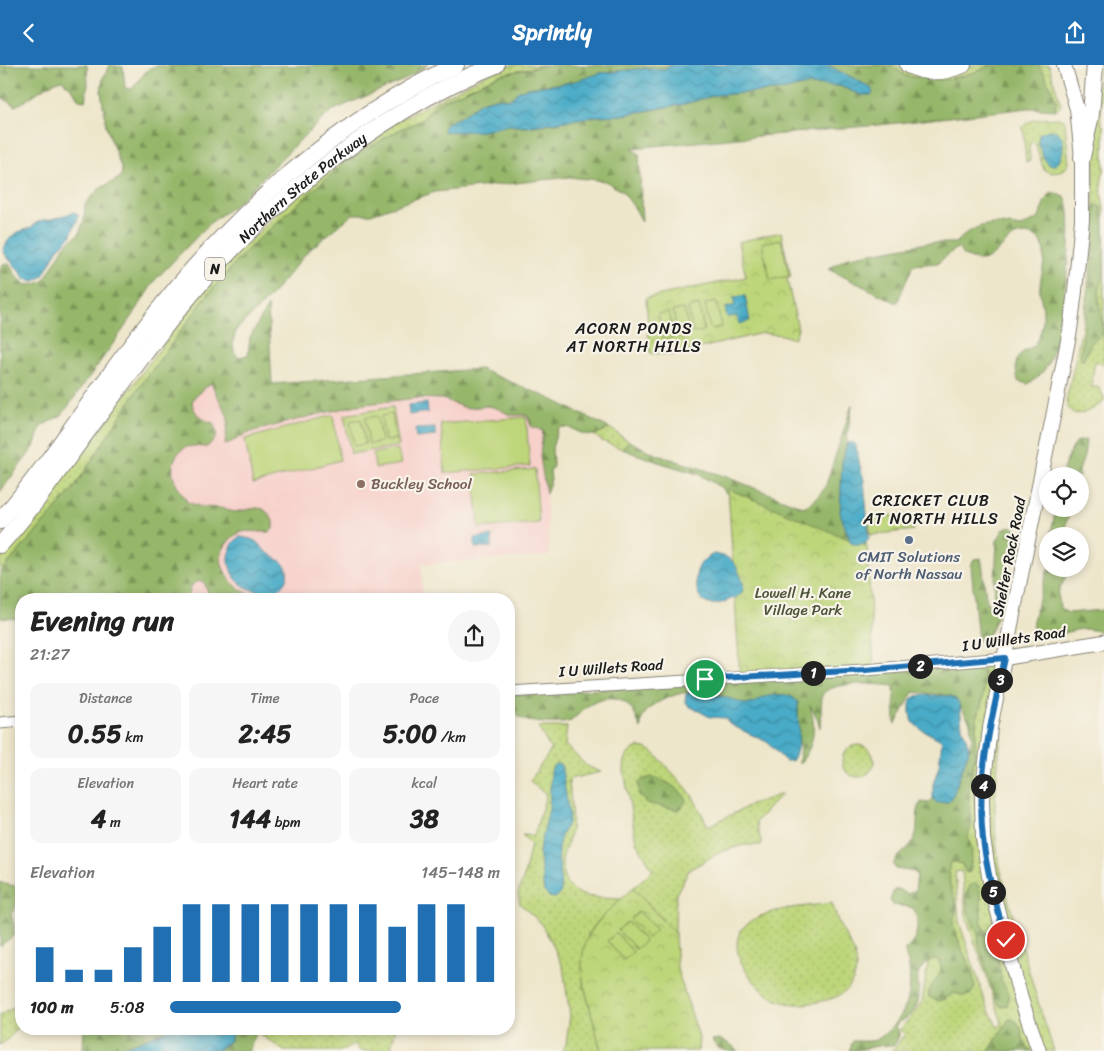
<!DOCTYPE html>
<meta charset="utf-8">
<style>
body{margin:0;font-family:Sriracha,sans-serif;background:#f6f6f6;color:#222;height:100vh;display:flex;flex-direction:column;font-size:19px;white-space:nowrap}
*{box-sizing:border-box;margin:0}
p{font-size:16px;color:#767676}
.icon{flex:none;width:28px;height:28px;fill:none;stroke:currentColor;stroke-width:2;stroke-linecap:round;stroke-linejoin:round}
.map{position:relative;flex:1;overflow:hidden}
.panel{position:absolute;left:15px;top:528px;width:500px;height:442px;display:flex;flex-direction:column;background:#fff;border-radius:20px;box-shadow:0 2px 8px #0003}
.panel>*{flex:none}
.tools{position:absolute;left:1039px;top:402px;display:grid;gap:10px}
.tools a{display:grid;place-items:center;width:50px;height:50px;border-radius:50%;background:#fff;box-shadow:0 2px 8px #0003;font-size:25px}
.pin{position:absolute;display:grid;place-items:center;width:42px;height:42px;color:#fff;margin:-21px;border:2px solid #fff;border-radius:50%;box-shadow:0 1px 5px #0007}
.km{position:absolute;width:25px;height:25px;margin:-12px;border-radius:50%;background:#222;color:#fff;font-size:14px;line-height:25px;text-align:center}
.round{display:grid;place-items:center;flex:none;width:52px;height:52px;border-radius:26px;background:#f6f6f6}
.headline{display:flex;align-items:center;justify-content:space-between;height:85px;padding:0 15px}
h1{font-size:28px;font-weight:700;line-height:38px}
.stats{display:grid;grid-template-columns:repeat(3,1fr);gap:8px;height:85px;padding:5px 15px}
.stats div{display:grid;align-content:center;border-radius:12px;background:#f6f6f6;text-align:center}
.stats b{font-size:25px;font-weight:700}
.stats small{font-size:14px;font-weight:400}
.stats p{font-size:14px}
.chart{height:140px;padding:10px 15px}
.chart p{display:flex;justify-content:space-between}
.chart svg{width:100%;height:90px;margin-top:5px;stroke:#1f6fb2;stroke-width:6}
ul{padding:0 15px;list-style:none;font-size:16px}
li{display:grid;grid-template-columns:80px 60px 1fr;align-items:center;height:38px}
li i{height:12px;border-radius:6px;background:#1f6fb2}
header{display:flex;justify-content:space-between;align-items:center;height:65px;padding:0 15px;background:#1f6fb2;color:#fff;font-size:22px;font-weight:700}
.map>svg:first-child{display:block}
.built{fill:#f7d0ca}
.grass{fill:url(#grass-dots);stroke:#6d794b;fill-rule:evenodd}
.forest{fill:url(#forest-firs);stroke:#596a43}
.park{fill:url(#park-crowns);stroke:#6d794b}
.pitch{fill:#bed67a;stroke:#6d794b}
.water{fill:url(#water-waves);stroke:#326472}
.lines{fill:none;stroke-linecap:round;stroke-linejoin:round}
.minor-casing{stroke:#858174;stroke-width:13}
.major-casing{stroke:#858174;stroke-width:16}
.highway-casing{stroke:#858174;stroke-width:18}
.minor{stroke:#fff;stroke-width:11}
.major{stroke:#fff;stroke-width:14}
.highway{stroke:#fff;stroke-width:16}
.route-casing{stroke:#fff;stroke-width:10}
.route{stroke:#1f6fb2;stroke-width:6}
.education-dot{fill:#8d6e63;stroke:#f7f3e8;stroke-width:2}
.service-dot{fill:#5c6f8a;stroke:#f7f3e8;stroke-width:2}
.labels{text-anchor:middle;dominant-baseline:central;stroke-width:4.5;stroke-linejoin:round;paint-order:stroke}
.shield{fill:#f7f3e8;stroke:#5e5c59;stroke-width:1}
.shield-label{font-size:14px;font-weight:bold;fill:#1c1c1c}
.street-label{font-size:15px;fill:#1c1c1c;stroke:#f7f3e8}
.education-label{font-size:15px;fill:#785e54;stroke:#f7f3e8;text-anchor:start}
.service-label{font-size:15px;fill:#4e5e75;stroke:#f7f3e8}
.park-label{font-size:15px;fill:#4d5438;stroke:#f7f3e8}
.neighbourhood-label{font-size:16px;letter-spacing:1px;fill:#1c1c1c;stroke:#f7f3e8}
</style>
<header><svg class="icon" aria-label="back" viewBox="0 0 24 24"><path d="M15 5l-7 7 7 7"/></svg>Sprintly<svg class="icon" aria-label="share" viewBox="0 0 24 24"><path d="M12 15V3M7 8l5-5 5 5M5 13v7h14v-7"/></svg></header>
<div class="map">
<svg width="1104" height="986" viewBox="0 0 1104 986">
<defs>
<pattern id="grass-dots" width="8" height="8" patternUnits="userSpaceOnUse" patternTransform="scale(1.25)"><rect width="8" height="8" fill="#bed67a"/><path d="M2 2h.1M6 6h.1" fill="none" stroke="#a3b769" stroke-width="1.8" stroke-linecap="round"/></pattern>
<pattern id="forest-firs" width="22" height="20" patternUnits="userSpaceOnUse" patternTransform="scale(1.25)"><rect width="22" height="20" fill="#96b76a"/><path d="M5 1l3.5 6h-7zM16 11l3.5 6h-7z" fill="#7a9456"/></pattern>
<pattern id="park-crowns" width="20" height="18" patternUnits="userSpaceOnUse" patternTransform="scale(1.25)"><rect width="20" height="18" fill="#bed67a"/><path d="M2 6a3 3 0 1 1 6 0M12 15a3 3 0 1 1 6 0" fill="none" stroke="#a3b769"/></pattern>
<pattern id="water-waves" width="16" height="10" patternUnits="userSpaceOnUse" patternTransform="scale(1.25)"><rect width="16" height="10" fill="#48abc7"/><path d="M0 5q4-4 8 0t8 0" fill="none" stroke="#3b8aa1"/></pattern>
</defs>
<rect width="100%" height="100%" fill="#f7f3e8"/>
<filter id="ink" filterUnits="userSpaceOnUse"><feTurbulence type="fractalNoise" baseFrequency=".02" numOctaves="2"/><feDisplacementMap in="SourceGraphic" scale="10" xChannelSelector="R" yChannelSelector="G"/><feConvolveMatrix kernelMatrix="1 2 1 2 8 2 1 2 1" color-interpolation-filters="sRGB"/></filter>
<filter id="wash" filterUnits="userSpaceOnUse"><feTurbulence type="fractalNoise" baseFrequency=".0096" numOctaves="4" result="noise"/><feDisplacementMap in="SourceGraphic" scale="20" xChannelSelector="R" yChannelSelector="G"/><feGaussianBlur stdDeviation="1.12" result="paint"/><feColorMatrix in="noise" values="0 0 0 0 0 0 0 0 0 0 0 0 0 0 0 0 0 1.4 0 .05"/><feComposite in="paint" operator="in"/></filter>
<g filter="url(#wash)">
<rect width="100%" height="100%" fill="#eee6cb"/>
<path class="built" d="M480,304l69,29 -4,70 4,88 -128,8 2,35h-239l3,-97 -5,-10 -13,-16 12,-85 24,-19 26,28z"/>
<g class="grass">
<path d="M511,0h35l-47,10 -64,29 -13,16 -25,11 -142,111 -17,17 -32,38 -70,95 -62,96 -74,85v-17l28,-29 173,-234 40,-44 57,-54 97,-73 98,-51z"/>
<path d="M890,0h6l12,6 47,1 17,-7h19l-9,5 -23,7 -18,3 -35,-4z"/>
<path d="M1038,0h11l12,40 -3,4 -4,1 2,-4z"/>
<path d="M1100,0h4v29l-2,1 -2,26 4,6v44c-5,11 -2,26 0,39v154l-9,-3 -4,25 8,2 5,9v5c-12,7 -33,23 -38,-1 12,-50 22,-99 25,-150 5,-61 1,-125 9,-186z"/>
<path d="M1058,53l6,2 1,2 4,42 -4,5 -12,4 -9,-3 -9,-27 -3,-2 -3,6 1,14 -4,1 -3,-35c8,-10 23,-8 35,-9zM1056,66l4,5 2,6 -18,17 -6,-20z"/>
<path d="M609,363c8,4 12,9 20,13l-7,8 -20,-8 -8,-6z"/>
<path d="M1005,593l-15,70 12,1c-5,40 -10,80 -5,121 3,24 11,47 17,70 13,44 25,88 40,131h-23l-7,-8 -4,-17 -10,-7 -21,32h-97l13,-17 -5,-4 22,-28 23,-144 25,-41 -1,-29 6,-33 1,-33 7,-23 2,-16v-9l-3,-8zM962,806l4,45 36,107 -4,5 -12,-24 -27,-83 -4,-49z"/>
<path d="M538,662h29l-2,18 22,21 14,6 -32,7c1,16 4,34 2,50 -1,11 -8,22 -9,33 0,39 31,35 59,37l-23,22 -10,14 -5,46 18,70h-39l4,-7 4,-28 -7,-49 -12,-26 -11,-19 -20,-18 -2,-11 6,-17 7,-32 -9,-9 12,1 12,-41 -16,-14 21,-31z"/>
<circle cx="858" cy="696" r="16"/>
<path d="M638,682l8,1 7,4 32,34 7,9 16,31 45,-22 29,-10 -26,28 6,23h-18l-24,7 -31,18 -13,24 -1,40 -42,-46 20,-18 -17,-28 -12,-71c0,-11 2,-19 14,-24z"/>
<path d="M832,838c2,6 4,12 6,18 6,15 21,32 18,49 -2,15 -13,26 -26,29 -18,5 -36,8 -53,1 -24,-11 -60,-58 -26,-79 23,-14 54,-14 81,-18z"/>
<path d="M21,939c0,21 -4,29 -21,41v-30z"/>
<path d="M258,964h138l-5,17 1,5h-32l-5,-7 -14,7h-57l-27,-19z"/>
</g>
<g class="forest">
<path d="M0,0h87l1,20 -3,16 -6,-1 -6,-10 -11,-10c-18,4 -30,19 -47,26l-15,-10z"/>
<path d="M110,0l13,2 2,21 7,1 16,-20 7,-3 273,-1 -24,15 -73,31 -33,31 -62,62 -26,19 -55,57 -23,37 -70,98 -21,11 -7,21 -34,45v-222l3,-6h6l7,12 10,9 10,-1 8,-3 21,-36 14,-11 5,-14 1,-16 14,-15 22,-12 1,-7 -16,-44 -5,-35 2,-13z"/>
<path d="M546,0h127l-9,4 -18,-1 -45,5 -29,9 -45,6 -9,3 -6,7 -5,1 -12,-1 -14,4 -21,15 -13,6 36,8 25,-6 18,2 71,-11 25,-1 62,-11 32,-9 70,-5 19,-5 35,1 21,9 11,-6 -45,-24h63l16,11 35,4 18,-3 23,-7 9,-5h47l6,9 13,27 -3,9 -26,-2 -140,16 -256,24 7,6 3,68 -6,-12 -13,-18 -18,-11 -36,-4 -134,15 -64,22h-18l-45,37 -40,48 -32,31 -3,12 1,10 5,5 9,-2 2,-18 18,-31 4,78 208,-15 69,29 60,30c-5,2 -10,6 -15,7 -14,2 -24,-12 -36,-7l-6,20 1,18 -3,6 1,7 -5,15 -6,-38 3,-25 -12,-5 -4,-11h-17l-11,-6 -10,-3 -23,2 -24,-9 -26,-1 -59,7 -54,13 -52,14 -26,13 3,-28 -17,-34 -17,14 -2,5c2,12 10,18 21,21l4,10 -1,5 -9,9c-7,0 -15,-2 -20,0 -12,4 -17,20 -13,31 2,8 9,16 13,24l14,5 19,1 14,4 23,-4 6,1 6,5 4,7v8l-3,3c-16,1 -29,-6 -41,9 -9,10 -10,19 -4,31 10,18 27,27 48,24 7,-2 12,-5 18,-4 6,1 10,4 14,7h-94l-7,-17c-13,-3 -14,7 -16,17h-167v20l-21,-1v-45l74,-85 62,-96 70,-95 32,-38 17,-17 91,-81 51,-30 25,-11 13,-16 64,-29z"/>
<path d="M1052,127l14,6c11,25 -5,138 -17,164 -5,10 -11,16 -21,22l-10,-3c-4,-20 -3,-26 16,-35 6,-11 10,-21 9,-33 0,-9 -4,-18 -3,-27 1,-11 5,-23 4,-34 0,-17 -21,-23 -34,-13 -12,10 -19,25 -38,20 -7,-3 -11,-4 -13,-11l-4,1 -17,14 -25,2 -16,38 -69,-34 21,-12 78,-14h29c21,-22 37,-21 65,-16l18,-9 6,-18z"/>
<path d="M1095,140l6,2 3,19v53l-4,4c0,5 -1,11 -1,17 1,12 5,21 4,34l-12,9 -8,18 -3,-2 14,-106z"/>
<path d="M852,340l-7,48 -3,10v11l16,71 8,-2v44l-131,-83 -13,-16 -24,-14 -40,-12 -36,-13 7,-8 26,13 69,22 79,31 9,-4 13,-15z"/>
<path d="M1086,375l-2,16 -5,15v5h-17l4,-16 10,-18z"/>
<path d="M1056,444h15l-5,14v13h-16z"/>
<path d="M1011,461l6,4c-7,36 -10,79 -32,109l-7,2 -7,-76 3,-6 7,-1c4,18 2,35 9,52l4,-9 3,-60 6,-11z"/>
<path d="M1048,504h19l-1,7 -8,17 2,15 8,5 36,-3v22c-7,-1 -14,-3 -20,-3 -16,1 -37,12 -52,4l1,-13z"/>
<path d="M975,601l6,3 3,6 1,8 -2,16 -7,23 -1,33 -6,33 1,29 2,5 -4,15 4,13 -2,22 -4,1 -4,-9 -6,-2 -7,1 1,22 7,21 -4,18 9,26 10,20 3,18 -5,7 -5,1 -11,-3c-12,7 -10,11 -25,4 -1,-18 18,-19 10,-37l-6,-1c-4,3 -10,6 -12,10 -7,9 -1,17 -2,27 -1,15 -13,23 -24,29 6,7 5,12 -1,20 -5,0 -11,0 -16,1 -10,1 -19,5 -29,5l4,-10c7,0 17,1 23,-1 5,-2 9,-7 13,-10 18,-17 23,-37 20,-61 0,-7 -4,-12 -4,-19 14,-10 14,-26 9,-41l-4,-2 -17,-2 -3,-5 4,-10 5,-1 8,5 8,-3 2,-16 -2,-3 -19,-3 -3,-4c4,-12 17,-14 22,-28 4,-11 0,-24 6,-35l7,1 5,-4 4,4 14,-4 17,-46 4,-14 -2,-17 -10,-17 -9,-9 -38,-4 -11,21 -7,11 -1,-38c-17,-2 -62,-6 -72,9l-2,33 -3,-10 -7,-13c6,23 5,41 -11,59l1,-17 -2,-9v-36c-13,-5 -23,-10 -36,-3 -5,2 -9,5 -14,5 -14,-1 -28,-8 -41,-12 -16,-5 -57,8 -64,25 -2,3 -2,8 -2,12 -3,-6 -5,-13 -8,-18 -11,-16 -30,-15 -45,-5 -6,4 -12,11 -17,15 -8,4 -37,2 -46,-1 -6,-2 -11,-7 -16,-10v-15z"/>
<path d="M652,712c10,1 29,13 34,21l-2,7 -5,5 -33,-7 -7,-8 -1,-11 4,-4z"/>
<path d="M0,817c7,4 15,2 21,7v9l-10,16 3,12v9l-14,11z"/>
<path d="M973,818l6,3 2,11v21l2,8 12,22 4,15 2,17 8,13 -2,14 -7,-1 -5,-9 -15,-47 -2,-15 -10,-24 -2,-16 4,-9z"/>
<path d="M1009,954c12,0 12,13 15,22 1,4 5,7 7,10h-42z"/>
<path d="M84,964h85l-36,15 -14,3 -15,2 -2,2h-19z"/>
<path d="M232,964h26l-9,22h-32l13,-10z"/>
<path d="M719,974l11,5 8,7c-14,0 -20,0 -26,-11z"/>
</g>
<g class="park">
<path d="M781,167l10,45 -4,2 11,50 -4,10 -12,-4 -20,-2 -90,22 -22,-2 -4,-55 100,-21 -8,-35z"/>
<path d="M393,342l6,39 -48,8 -7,-39z"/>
<path d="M728,424l139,58 7,122 -134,8z"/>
<path d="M907,450l7,15 -44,5 -1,-18z"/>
<path d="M633,823l42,46 2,35 22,68 -1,14h-97l-18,-70c-7,-48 19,-64 50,-93z"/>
</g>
<g class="pitch">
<path d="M781,174l8,37 -19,4 -8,-37z"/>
<path d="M716,237l6,25 -12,2 -5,-25z"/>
<path d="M699,240l5,26 -11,2 -5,-25z"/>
<path d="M684,244l6,25 -12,2 -5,-25z"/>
<path d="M669,247l5,25 -11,2 -5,-25z"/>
<path d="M392,349l4,25 -11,2 -4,-25z"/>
<path d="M333,350l7,45 -87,24 -8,-45z"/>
<path d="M377,351l4,26 -12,2 -4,-26z"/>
<path d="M526,352l4,49 -85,7 -4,-49z"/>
<path d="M361,354l4,25 -11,2 -4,-25z"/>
<path d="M398,384l3,15 -26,4 -2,-15z"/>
<path d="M535,404l4,54 -60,5 -5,-54z"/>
<path d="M639,846l17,19 -8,8 -18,-19z"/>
<path d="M627,857l18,19 -9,8 -18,-19z"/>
<path d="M616,868l17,19 -9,8 -17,-19z"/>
</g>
<g class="water">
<path d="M673,0h154l32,16 13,8 1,4 -2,2h-10l-21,-9 -34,-1 -20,5 -70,5 -32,9 -62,11 -25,1 -71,11 -18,-2 -25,6 -38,1 -2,-4 4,-5 13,-6 21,-15 14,-4 12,1 5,-1 6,-7 9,-3 45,-6 29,-9 45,-5 18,1z"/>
<path d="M1048,65c2,0 5,0 8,1 12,7 7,26 0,34h-7c-7,-8 -13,-21 -10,-31z"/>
<path d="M75,147l3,3v3l-8,19 -13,13 -14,26 -8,5 -11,-2c-4,-12 -16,-17 -21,-29l6,-11 9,-7 12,-4 6,-5 7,-3 9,-1z"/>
<path d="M745,230l5,26 -11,3 -2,-8 -10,1 -2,-9 10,-3 -2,-7z"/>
<path d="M427,338l1,9 -19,3 -1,-10z"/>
<path d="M435,363v8l-19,2 -1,-9z"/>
<path d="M847,378h7l2,2 4,21 4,14 5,57 -3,6 -8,2 -7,-2 -11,-30 2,-50z"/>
<path d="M492,471v11l-17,1v-10z"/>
<path d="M240,472c23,3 15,8 31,18 12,8 18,8 16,25 -3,3 -5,7 -8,9 -12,7 -35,1 -43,-10 -10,-12 -10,-34 4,-42z"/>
<path d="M714,489c18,3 21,8 27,23 2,6 4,9 1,15 -3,5 -8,6 -13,8 -5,2 -12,5 -18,4 -6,0 -9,-4 -12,-9 -7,-17 -3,-34 15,-41z"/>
<path d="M696,626c12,1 23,6 35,8 6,2 13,6 19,5 6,-1 10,-5 15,-7 11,-3 25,-5 33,5 -1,19 5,42 -6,59h-7l-18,-19 -36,-17 -6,-7 -15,-1 -21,-11 -4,-5 1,-7z"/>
<path d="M928,630l23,1 6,4 3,5 2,22 7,20 -1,6 -16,45 -4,4 -11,1 -4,-4v-15l6,-18 3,-25c-19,-13 -37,-12 -31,-42l5,-3z"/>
<path d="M556,699l5,1 1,4 7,46 -1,8 -7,13 -3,12 3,43 -2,4 -4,3 -6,-1 -5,-5 -5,-41 10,-42 2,-38 2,-5z"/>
<path d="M169,964h63c1,15 -7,13 -15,22h-115l2,-2 15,-2 14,-3z"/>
</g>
</g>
<g filter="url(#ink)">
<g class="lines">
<g class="minor-casing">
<g id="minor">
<path d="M509,627l356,-22 140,-12"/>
<path d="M0,658l21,-2"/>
</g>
</g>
<g class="major-casing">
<g id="major">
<path d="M1005,593l99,-16"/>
<path d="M1039,986l-18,-52 -31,-117 -7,-44 -1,-39 8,-71 63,-311 17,-87 5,-39 7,-71v-63l-5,-48 -13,-44"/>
</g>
</g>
<g class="highway-casing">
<g id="highway">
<path d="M908,0c18,9 35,8 55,0"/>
<path d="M1082,92l9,-43 4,-49"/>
<path d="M0,456c54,-63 98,-134 149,-199 80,-104 188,-202 307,-257"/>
<path id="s1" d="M0,480c24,-26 45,-55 65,-83 33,-45 65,-90 99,-134 82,-107 206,-214 332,-263"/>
</g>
</g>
<use href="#minor" class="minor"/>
<use href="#major" class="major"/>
<use href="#highway" class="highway"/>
</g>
</g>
<g class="lines" filter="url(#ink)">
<g class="route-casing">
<path id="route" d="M705,614l160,-9 140,-12c-13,59 -29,120 -22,181 4,35 14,68 23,101"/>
</g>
<use href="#route" class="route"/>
</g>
<circle class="education-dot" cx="361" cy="419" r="5"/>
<circle class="service-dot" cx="909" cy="475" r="5"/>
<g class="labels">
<rect class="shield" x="205" y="192.5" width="20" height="23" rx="4"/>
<g class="shield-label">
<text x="215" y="204">N</text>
</g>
<g class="street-label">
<text stroke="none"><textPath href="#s1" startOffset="470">Northern State Parkway</textPath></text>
<text transform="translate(1009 492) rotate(-79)">Shelter Rock Road</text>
<text transform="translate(1014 574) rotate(-8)">I U Willets Road</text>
<text transform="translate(611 603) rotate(-4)">I U Willets Road</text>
</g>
<g class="education-label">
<text x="371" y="419">Buckley School</text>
</g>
<g class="service-label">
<text x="909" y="492">CMIT Solutions<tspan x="909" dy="17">of North Nassau</tspan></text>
</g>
<g class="park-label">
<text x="803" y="528">Lowell H. Kane<tspan x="803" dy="17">Village Park</tspan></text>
</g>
<g class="neighbourhood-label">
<text x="634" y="263">ACORN PONDS<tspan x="634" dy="18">AT NORTH HILLS</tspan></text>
<text x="931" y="435">CRICKET CLUB<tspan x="931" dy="18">AT NORTH HILLS</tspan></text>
</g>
</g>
</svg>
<div class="tools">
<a><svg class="icon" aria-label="locate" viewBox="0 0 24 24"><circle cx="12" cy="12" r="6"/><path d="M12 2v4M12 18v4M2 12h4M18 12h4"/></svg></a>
<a><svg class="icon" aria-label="layers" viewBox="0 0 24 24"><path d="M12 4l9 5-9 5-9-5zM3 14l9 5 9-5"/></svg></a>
</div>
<div class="pin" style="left:705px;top:614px;background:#1e9e55"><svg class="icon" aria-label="arrive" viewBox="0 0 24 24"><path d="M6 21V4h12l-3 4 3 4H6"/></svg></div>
<div class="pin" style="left:1006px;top:875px;background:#d93025"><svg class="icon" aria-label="check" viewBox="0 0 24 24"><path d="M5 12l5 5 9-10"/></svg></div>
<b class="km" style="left:813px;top:608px">1</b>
<b class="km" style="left:920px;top:601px">2</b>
<b class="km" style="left:1000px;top:615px">3</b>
<b class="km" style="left:983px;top:721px">4</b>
<b class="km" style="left:993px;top:827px">5</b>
<section class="panel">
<div class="headline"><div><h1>Evening run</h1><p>21:27</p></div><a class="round"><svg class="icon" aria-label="share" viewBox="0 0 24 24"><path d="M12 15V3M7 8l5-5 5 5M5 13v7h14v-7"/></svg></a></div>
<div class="stats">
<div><p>Distance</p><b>0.55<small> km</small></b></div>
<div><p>Time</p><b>2:45</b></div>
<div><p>Pace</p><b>5:00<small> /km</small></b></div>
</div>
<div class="stats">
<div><p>Elevation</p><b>4<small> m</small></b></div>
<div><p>Heart rate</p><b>144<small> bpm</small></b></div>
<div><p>kcal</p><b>38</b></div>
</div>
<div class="chart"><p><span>Elevation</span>145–148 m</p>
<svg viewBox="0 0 160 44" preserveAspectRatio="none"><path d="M5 44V27M15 44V38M25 44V38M35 44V27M45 44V17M55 44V6M65 44V6M75 44V6M85 44V6M95 44V6M105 44V6M115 44V6M125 44V17M135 44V6M145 44V6M155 44V17"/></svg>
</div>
<ul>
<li><b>100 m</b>5:08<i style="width:70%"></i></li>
</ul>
</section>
</div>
